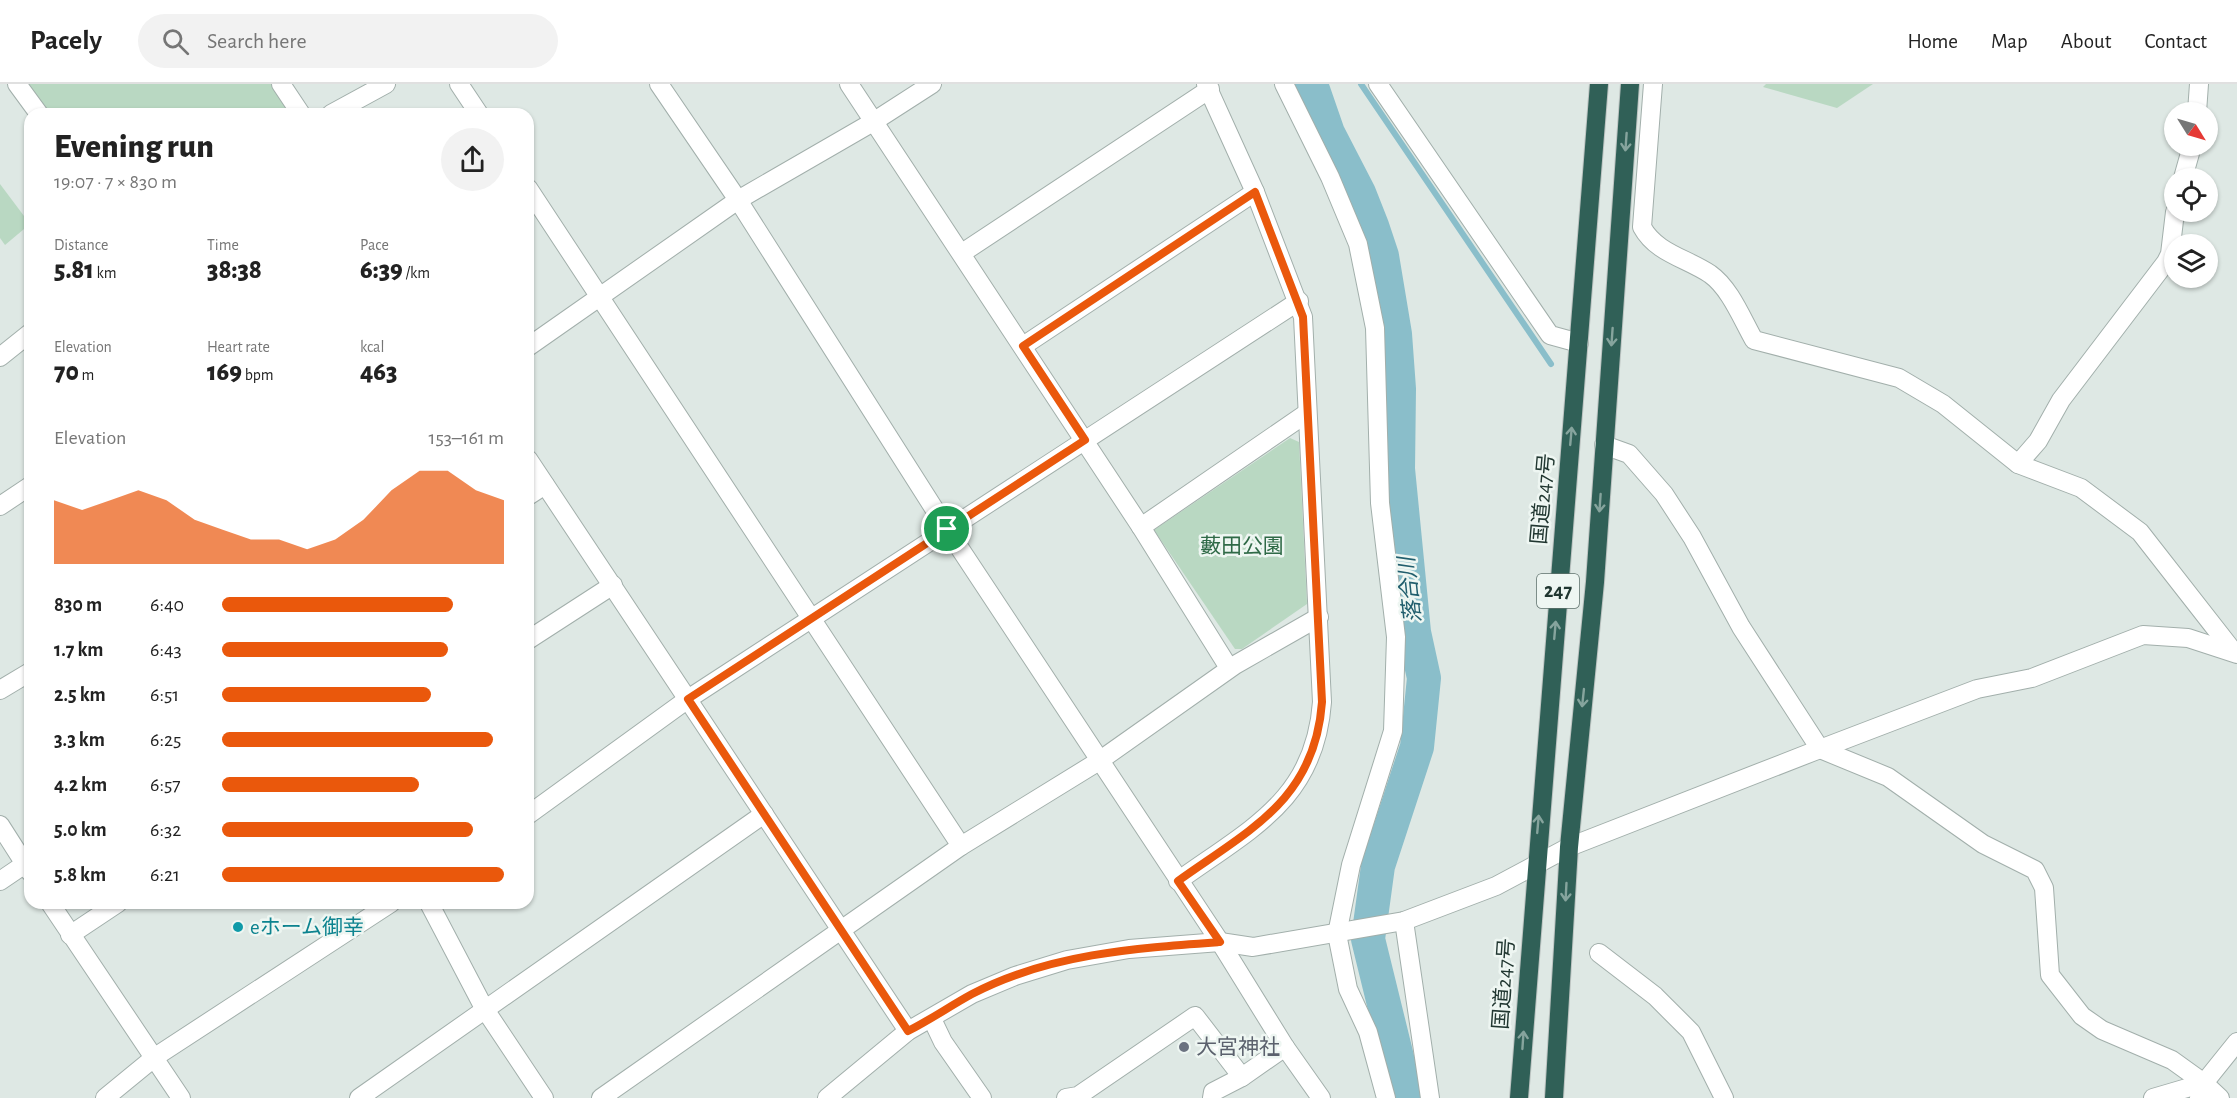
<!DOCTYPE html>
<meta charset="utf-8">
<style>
body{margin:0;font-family:"Alegreya Sans","Noto Sans JP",sans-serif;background:#f2f2f2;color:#222;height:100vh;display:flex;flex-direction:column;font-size:22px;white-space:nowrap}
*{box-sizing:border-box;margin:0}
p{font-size:20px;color:#767676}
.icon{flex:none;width:33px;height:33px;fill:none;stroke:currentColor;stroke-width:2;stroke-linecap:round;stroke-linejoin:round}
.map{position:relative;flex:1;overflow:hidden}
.sheet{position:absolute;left:24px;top:24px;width:510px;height:801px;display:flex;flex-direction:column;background:#fff;border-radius:18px;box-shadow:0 2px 4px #0004}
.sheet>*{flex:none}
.needle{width:39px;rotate:127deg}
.controls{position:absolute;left:2164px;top:18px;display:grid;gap:12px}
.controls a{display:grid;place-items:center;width:54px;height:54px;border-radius:50%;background:#fff;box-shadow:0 2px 4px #0004;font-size:30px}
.pin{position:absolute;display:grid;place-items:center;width:51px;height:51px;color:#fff;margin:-26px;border:3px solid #fff;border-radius:50%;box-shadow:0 2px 6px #0007}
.round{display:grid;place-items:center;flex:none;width:63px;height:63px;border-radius:32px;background:#f2f2f2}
.head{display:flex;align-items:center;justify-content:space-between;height:102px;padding:0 30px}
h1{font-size:33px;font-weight:800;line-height:45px}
.figures{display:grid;grid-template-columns:repeat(3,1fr);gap:9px;height:102px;padding:6px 30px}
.figures div{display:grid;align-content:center}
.figures b{font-size:26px;font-weight:800}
.figures small{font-size:16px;font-weight:400}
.figures p{font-size:16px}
.chart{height:168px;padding:12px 30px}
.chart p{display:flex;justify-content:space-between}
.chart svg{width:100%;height:108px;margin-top:6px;fill:#ea580c;opacity:.7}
ul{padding:0 30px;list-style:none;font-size:20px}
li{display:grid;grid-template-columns:96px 72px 1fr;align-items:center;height:45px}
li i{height:15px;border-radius:8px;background:#ea580c}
header{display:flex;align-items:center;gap:36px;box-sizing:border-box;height:84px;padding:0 30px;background:#fff;border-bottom:2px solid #e0e0e0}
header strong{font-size:28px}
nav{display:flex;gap:33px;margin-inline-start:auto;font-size:21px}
.search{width:420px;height:54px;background:#f2f2f2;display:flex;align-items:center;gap:15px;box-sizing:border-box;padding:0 21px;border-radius:33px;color:#767676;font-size:22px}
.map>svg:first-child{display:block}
.green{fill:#b9d8c2}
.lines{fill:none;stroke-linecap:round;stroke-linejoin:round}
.stream{stroke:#8abeca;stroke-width:6}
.river{stroke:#8abeca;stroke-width:34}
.minor-casing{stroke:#a2afab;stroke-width:20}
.highway-casing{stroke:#bcc3c1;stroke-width:20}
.minor{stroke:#fff;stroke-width:18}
.highway{stroke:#306057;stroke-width:18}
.oneway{stroke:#86a49d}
.route-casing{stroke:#fff;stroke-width:12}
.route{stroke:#ea580c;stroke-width:8}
.culture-dot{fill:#0f9aa8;stroke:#eef6f2;stroke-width:2}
.worship-dot{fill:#6b7280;stroke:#eef6f2;stroke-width:2}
.labels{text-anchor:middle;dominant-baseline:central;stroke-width:5;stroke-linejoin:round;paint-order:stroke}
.shield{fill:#eef6f2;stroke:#5e706b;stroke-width:1.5}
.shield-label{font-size:20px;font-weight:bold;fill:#213731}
.street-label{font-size:21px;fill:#213731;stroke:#eef6f2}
.park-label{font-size:21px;fill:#2f6a47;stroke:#eef6f2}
.culture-label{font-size:21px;fill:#0d838f;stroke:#eef6f2;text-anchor:start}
.worship-label{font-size:21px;fill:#5b616d;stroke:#eef6f2;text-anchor:start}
.water-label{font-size:22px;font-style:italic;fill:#215e6d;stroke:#eef6f2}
</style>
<header>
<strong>Pacely</strong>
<div class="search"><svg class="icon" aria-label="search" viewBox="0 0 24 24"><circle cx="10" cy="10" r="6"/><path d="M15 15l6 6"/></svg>Search here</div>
<nav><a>Home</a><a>Map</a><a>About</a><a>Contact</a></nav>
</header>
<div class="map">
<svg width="2237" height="1014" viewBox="0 0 2237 1014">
<rect width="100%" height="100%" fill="#dee8e4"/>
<g class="green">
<path d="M17,0h264l20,30h-262z"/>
<path d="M1766,0h107l-36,24 -74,-21z"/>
<path d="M0,100l30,40 -25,21 -5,-7z"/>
<path d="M1290,354l9,4 8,162 -65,45h-7l-81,-119z"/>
</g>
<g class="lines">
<path class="stream" d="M1361,0l190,280"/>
<path class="river" d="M1311,0l17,49 31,60 13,33 10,30 13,78 4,55 -1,80 16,163 10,46 -7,69 -39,119 -10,73 39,159"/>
<g class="minor-casing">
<g id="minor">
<path d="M17,0l22,30"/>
<path d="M281,0l20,30"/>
<path d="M459,0l20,30"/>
<path d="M659,0l79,116 209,329 273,413 65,105 36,51"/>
<path d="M849,0l292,443 88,141"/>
<path d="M1284,0l46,93 28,67 17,84 5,175 16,134 -3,94 -42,134 -14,69 11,55 20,43 18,66"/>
<path d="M1378,0l172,251 29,8"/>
<path d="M1653,0l-11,143c14,26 44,31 68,47 20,14 32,45 44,66l145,38 44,26 75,60 63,24 59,44 93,119"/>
<path d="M2197,28l2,-28"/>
<path d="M331,30l55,-30"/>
<path d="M2183,94l9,-32"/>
<path d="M528,104l433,658"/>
<path d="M962,169l248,-164"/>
<path d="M1023,262l232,-154"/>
<path d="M528,263l210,-147 135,-78 59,-38"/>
<path d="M0,273l30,-24"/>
<path d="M1604,361l25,9 35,40 28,43 49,90 79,122 68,28 95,67 52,26 9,18 6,87 32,41 20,14 70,30 32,23 16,15"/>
<path d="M528,375l380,572"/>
<path d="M2018,380l20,-23 23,-41 105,-138 4,-8 5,-42"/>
<path d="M528,412l17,-11"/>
<path d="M0,422l30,-20"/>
<path d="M1141,443l166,-114"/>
<path d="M528,556l85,-55"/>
<path d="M0,606l30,-18"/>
<path d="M528,731l160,-116 611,-398"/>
<path d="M0,741l30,47"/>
<path d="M0,797l25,-17"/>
<path d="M1178,797c72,-52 137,-81 144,-179l-19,-385 -48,-125 -49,-108"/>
<path d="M50,819l131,195"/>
<path d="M429,819l55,105 60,90"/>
<path d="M1404,837l26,177"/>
<path d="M70,851l48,-32"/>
<path d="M1599,869l56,43 36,36 33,66"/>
<path d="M932,935l11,23 39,56"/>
<path d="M105,1014l50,-41 236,-154"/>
<path d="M359,1014l405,-284"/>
<path d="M601,1014l360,-252 138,-85 136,-96 84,-48"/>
<path d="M827,1014l81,-67 64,-37 43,-18 52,-16 62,-11 91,-7 33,5 151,-26 92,-35 73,-39 251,-98 157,-60 55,-11 111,-43 45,3 49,16"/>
<path d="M1066,1014l12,-2 117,-80 47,61 43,-30"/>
<path d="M1212,1014l1,-6 29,-15"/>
<path d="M2153,1014l51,-15"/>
<path d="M2199,1014l5,-15 33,-41"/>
</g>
</g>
<g class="highway-casing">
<g id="highway">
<path d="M1519,1014l80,-1014"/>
<path d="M1554,1014l15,-251 26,-265 35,-498"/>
</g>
</g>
<use href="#minor" class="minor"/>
<use href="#highway" class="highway"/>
</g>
<defs><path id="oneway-shaft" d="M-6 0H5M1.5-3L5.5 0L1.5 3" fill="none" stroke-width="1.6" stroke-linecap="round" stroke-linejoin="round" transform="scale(1.5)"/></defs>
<g class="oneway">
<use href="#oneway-shaft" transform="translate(1626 58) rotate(94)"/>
<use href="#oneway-shaft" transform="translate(1612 253) rotate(94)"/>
<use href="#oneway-shaft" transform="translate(1571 352) rotate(-85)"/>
<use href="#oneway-shaft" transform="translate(1600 419) rotate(94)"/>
<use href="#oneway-shaft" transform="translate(1555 546) rotate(-85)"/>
<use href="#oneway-shaft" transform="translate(1583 614) rotate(96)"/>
<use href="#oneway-shaft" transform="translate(1538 740) rotate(-85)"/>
<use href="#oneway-shaft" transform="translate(1566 808) rotate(93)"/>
<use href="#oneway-shaft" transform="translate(1523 956) rotate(-86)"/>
</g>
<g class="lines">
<g class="route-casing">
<path id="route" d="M1255,108l48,125 19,385c-7,98 -73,128 -144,179l42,61c-84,6 -172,12 -248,52 -22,12 -42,26 -64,37l-220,-332 397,-259 -62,-94z"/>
</g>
<use href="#route" class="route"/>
</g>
<circle class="culture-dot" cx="238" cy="843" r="6"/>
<circle class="worship-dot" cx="1184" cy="963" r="6"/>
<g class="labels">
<rect class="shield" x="1537" y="490" width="42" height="34" rx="4.5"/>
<g class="shield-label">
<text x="1558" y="507">247</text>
</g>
<g class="street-label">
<text transform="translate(1543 415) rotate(-85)">国道247号</text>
<text transform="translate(1504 900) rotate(-86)">国道247号</text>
</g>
<g class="park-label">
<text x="1242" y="462">藪田公園</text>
</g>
<g class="culture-label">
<text x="250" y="843">eホーム御幸</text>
</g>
<g class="worship-label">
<text x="1196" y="963">大宮神社</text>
</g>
<g class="water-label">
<text transform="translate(1410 506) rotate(-96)">落合川</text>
</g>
</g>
</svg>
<div class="controls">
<a><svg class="needle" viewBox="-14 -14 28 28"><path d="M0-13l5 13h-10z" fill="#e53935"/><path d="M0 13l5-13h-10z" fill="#767676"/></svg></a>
<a><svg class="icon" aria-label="locate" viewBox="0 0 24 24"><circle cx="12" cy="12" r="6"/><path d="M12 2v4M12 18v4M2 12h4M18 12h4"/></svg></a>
<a><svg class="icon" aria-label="layers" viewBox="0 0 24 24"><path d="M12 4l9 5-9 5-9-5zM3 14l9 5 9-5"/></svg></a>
</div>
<div class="pin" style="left:947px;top:445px;background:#1e9e55"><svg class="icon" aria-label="arrive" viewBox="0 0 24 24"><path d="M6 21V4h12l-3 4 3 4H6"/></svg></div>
<section class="sheet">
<div class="head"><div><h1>Evening run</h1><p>19:07 · 7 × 830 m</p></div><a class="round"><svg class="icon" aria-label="share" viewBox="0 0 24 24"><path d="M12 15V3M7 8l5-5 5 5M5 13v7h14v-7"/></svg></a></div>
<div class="figures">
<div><p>Distance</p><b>5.81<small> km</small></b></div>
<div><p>Time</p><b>38:38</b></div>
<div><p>Pace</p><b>6:39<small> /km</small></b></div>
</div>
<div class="figures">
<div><p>Elevation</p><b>70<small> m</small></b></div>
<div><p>Heart rate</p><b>169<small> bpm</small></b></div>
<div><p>kcal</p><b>463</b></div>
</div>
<div class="chart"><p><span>Elevation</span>153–161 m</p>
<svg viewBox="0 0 160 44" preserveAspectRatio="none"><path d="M0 44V18L10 22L20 18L30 14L40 18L50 26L60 30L70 34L80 34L90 38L100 34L110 26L120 14L130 6L140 6L150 14L160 18V44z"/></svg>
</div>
<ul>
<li><b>830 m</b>6:40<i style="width:82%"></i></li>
<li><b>1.7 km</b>6:43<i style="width:80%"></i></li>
<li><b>2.5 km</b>6:51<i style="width:74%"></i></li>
<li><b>3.3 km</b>6:25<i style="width:96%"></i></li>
<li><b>4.2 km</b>6:57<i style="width:70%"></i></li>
<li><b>5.0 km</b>6:32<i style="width:89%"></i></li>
<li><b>5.8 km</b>6:21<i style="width:100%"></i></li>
</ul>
</section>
</div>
